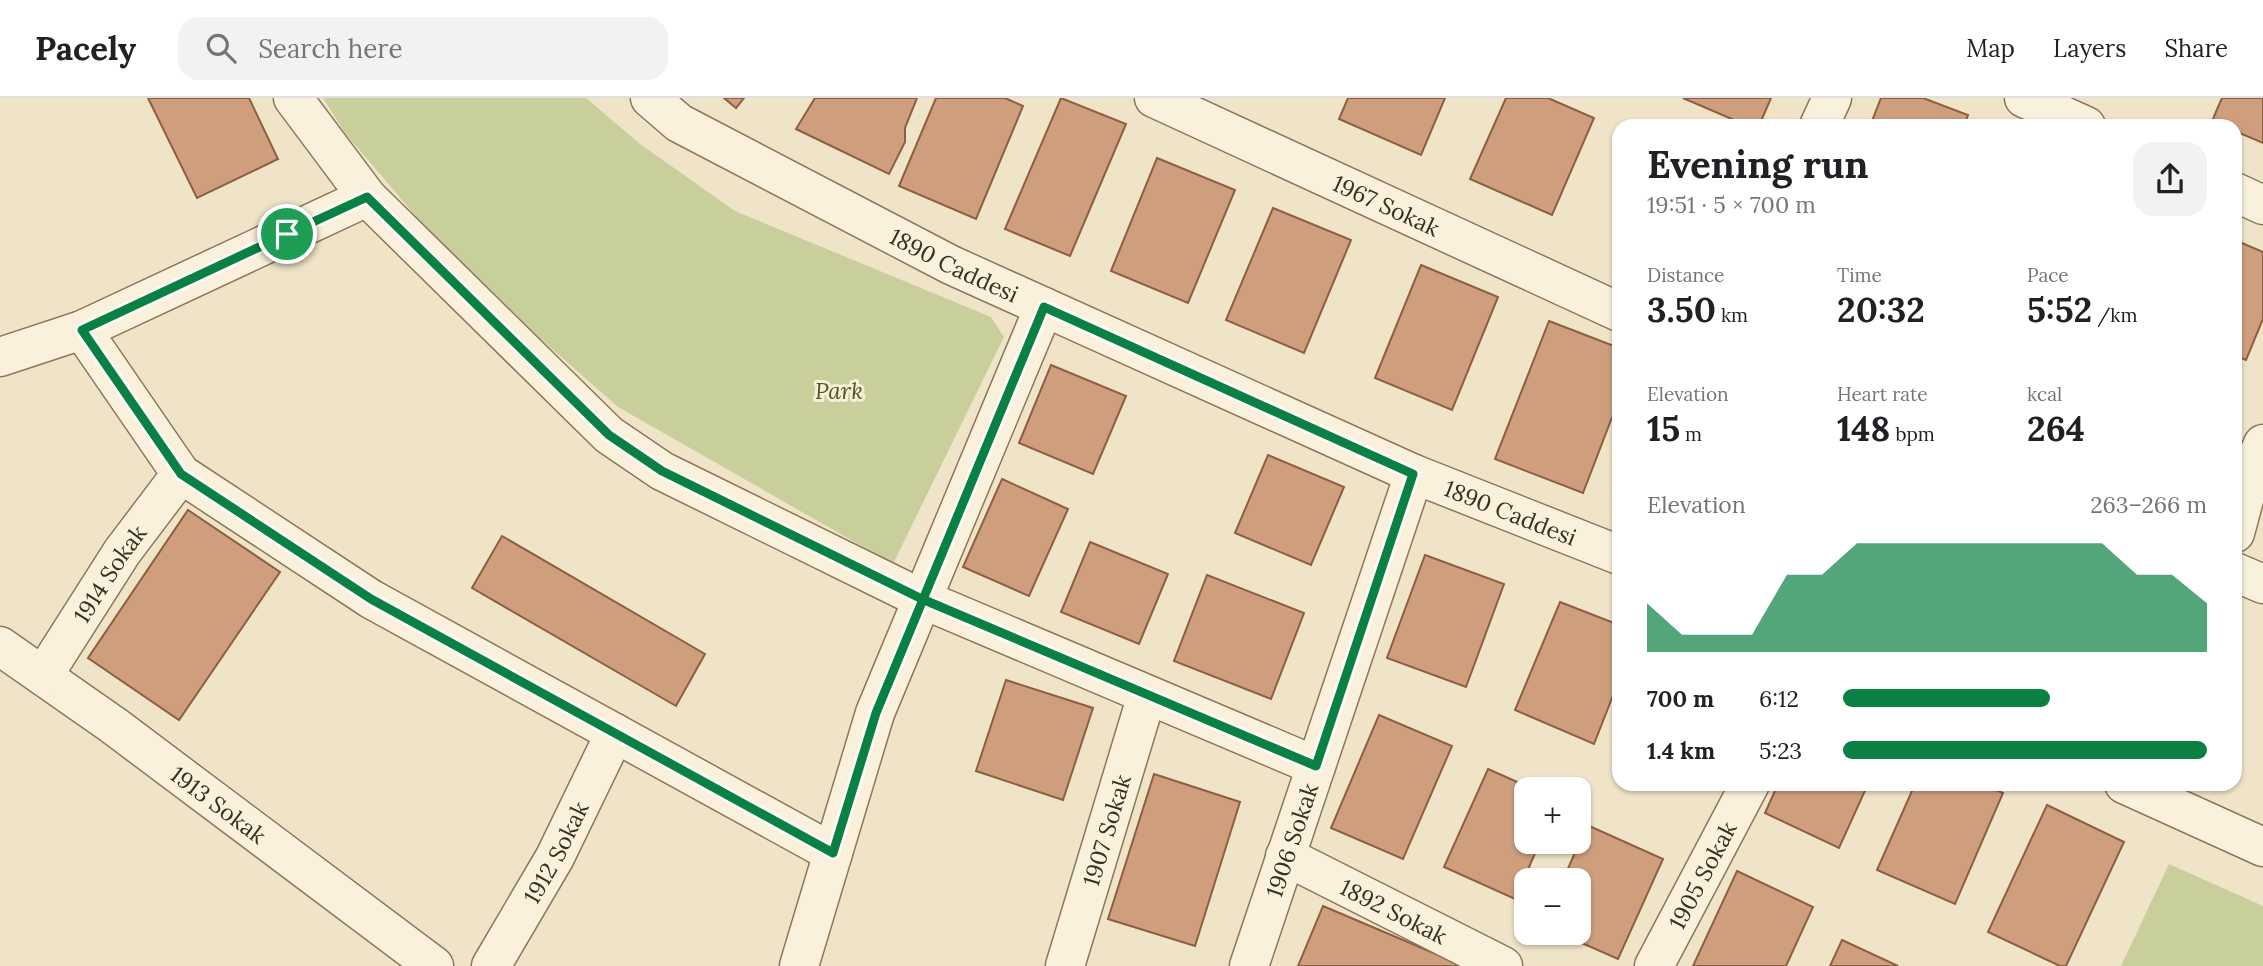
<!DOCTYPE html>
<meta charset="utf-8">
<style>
body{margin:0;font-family:Lora,serif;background:#f2f2f2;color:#202124;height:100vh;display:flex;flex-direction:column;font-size:26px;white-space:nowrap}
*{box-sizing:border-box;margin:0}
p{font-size:23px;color:#757577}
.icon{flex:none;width:38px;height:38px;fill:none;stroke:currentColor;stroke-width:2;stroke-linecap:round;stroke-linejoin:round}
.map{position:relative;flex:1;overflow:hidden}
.panel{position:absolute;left:1612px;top:21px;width:630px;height:672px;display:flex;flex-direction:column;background:#fff;border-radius:21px;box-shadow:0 2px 5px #0004}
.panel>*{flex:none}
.fabs{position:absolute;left:1514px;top:679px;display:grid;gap:14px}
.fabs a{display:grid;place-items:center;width:77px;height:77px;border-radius:14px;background:#fff;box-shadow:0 2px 5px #0004;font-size:35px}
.pin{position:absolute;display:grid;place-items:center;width:60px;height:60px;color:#fff;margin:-30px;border:4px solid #fff;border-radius:50%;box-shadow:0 2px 7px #0007}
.round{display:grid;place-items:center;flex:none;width:74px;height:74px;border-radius:21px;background:#f2f2f2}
.headline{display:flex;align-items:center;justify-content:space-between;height:119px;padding:0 35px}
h1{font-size:38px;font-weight:700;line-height:52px}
.metrics{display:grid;grid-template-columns:repeat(3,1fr);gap:10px;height:119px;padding:7px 35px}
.metrics div{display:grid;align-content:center}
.metrics b{font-size:35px;font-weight:700}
.metrics small{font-size:19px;font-weight:400}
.metrics p{font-size:19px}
.chart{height:196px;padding:14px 35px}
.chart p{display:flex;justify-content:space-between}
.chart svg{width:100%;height:126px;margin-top:7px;fill:#0b8043;opacity:.7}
ul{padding:0 35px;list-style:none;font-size:23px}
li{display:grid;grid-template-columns:112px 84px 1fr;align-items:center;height:52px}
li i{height:18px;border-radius:9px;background:#0b8043}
header{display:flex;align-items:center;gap:42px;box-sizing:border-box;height:98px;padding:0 35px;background:#fff;border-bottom:2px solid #e0e0e0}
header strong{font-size:33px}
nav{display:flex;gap:38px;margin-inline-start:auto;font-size:24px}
.search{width:490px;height:63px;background:#f2f2f2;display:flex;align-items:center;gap:18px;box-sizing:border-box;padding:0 24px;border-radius:21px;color:#757577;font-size:26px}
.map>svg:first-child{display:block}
.green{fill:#c9cf9b}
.building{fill:#cf9f7d;stroke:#8d5f41;stroke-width:2}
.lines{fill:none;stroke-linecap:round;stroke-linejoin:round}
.street-casing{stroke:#8d765c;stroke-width:41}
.street{stroke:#faf1dc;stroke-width:38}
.route-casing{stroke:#fff;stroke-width:14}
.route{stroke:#0b8043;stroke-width:9}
.labels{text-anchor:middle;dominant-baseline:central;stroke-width:6;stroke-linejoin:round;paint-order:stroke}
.street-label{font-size:23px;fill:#3d2e20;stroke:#f7eed8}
.park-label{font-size:23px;font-style:italic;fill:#4d5a26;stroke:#f7eed8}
</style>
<header>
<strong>Pacely</strong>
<div class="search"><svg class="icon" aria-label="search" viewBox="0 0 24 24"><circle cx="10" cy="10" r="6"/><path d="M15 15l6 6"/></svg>Search here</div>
<nav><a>Map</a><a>Layers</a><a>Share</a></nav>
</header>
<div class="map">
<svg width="2263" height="868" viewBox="0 0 2263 868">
<rect width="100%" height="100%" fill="#f0e4c8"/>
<g class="green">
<path d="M323,0h263l54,46 95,67 256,106 13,20 -111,227 -275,-157 -159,-140 -114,-134z"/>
<path d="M2169,766l94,42v60h-142z"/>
</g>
<g class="building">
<path d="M148,0h101l29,61 -81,39z"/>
<path d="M724,0h20l-8,10z"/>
<path d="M815,0h102l-12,30v14l-16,32 -93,-45z"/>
<path d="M936,0h69l18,8 -47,113 -77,-33z"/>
<path d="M1061,0l65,26 -56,132 -65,-27z"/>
<path d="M1348,0h97l-24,57 -82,-36z"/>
<path d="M1506,0h42l46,20 -42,97 -82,-36z"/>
<path d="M1683,0h88l-12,28h-11z"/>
<path d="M1881,0h42l45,17 -4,11h-94z"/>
<path d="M2222,0h41v45l-28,-12v-5l-23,-5z"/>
<path d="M1157,60l78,32 -47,113 -77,-32z"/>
<path d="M1273,110l78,32 -47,113 -78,-33z"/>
<path d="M2235,142l28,12v67l-17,41 -11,-4z"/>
<path d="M1421,167l77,32 -46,113 -77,-32z"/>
<path d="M1549,223l70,27v51l-36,94 -88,-34z"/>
<path d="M1051,267l75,31 -33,78 -74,-31z"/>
<path d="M1268,357l76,32 -33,78 -76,-32z"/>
<path d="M1002,381l66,30 -39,87 -66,-29z"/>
<path d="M188,412l92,62 -101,148 -91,-62z"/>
<path d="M502,438l203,118 -29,52 -204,-118z"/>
<path d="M1090,444l78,32 -29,70 -78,-32z"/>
<path d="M1425,457l79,29 -38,103 -79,-29z"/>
<path d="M1207,477l97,38 -33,86 -97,-38z"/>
<path d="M1560,504l59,23v55l-25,64 -79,-34z"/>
<path d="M1006,582l87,28 -30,92 -87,-29z"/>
<path d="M1379,617l73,31 -49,113 -72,-31z"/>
<path d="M1488,671l45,20h-7v53h14l-25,57 -71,-32z"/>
<path d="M1154,676l86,28 -45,144 -87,-27z"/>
<path d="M1778,686h90l-29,64 -74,-35z"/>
<path d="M1915,686h68l20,9 -48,111 -78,-34z"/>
<path d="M2047,707l77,37 -58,124h-6l-72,-34z"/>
<path d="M1587,727l76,34 -45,100 -59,-26h19v-53h-15z"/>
<path d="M1737,773l76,36 -27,59h-93z"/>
<path d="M1323,808l141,60h-166z"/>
<path d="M1842,842l56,26h-68z"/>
</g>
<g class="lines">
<g class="street-casing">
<g id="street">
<path d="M293,0l74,99 242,238 53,36 260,128 394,167"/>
<path id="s1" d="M650,0l29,25 272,142 463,209 205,81"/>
<path id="s2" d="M1154,0l465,214"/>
<path d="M2024,0l62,28"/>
<path d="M1819,28l13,-28"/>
<path d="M2235,94l28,13"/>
<path d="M82,232l99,144 190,125 462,254"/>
<path d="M0,259l82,-27 285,-133"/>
<path d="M2235,435l17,-63 11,-26"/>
<path d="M2235,474l28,12"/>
<path id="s3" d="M0,548l113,79 321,241"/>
<path id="s4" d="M43,578l79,-124 59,-78"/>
<path d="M2124,686l139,63"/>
<path id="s5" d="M1285,758l218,110"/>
<path id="s6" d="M491,868l64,-109 60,-124"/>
<path d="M799,868l76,-253 169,-406"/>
<path id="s7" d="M1065,868l82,-271"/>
<path id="s8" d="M1249,868l165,-492"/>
<path id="s9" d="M1654,868l96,-182"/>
</g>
</g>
<use href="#street" class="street"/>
</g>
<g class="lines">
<g class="route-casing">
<path id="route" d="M287,136l-205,96 99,144 190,125 462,254 43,-140 168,-406 369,167 -97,292 -394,-167 -260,-128 -53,-36 -242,-238 -80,37"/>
</g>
<use href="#route" class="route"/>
</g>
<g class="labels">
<g class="street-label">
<text stroke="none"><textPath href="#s2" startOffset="256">1967 Sokak</textPath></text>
<text stroke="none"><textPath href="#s1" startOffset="348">1890 Caddesi</textPath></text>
<text stroke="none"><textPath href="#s1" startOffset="957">1890 Caddesi</textPath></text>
<text stroke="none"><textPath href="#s4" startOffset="122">1914 Sokak</textPath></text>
<text stroke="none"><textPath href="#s3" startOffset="270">1913 Sokak</textPath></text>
<text stroke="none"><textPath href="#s7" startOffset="142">1907 Sokak</textPath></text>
<text stroke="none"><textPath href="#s8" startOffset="133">1906 Sokak</textPath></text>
<text stroke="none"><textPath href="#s6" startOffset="131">1912 Sokak</textPath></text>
<text stroke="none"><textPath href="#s9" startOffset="103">1905 Sokak</textPath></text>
<text stroke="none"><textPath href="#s5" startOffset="122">1892 Sokak</textPath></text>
</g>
<g class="park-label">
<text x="839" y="292">Park</text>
</g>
</g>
</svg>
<div class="fabs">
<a>+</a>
<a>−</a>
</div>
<div class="pin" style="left:287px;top:136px;background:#1e9e55"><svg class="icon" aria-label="arrive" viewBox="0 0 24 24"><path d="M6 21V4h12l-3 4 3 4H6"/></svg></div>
<section class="panel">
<div class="headline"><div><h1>Evening run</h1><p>19:51 · 5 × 700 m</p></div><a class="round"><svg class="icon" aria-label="share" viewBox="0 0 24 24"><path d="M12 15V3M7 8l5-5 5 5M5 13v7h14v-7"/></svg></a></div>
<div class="metrics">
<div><p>Distance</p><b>3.50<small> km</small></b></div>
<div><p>Time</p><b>20:32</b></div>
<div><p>Pace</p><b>5:52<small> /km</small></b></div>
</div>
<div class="metrics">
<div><p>Elevation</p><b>15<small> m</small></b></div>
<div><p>Heart rate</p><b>148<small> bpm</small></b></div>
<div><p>kcal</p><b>264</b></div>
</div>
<div class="chart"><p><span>Elevation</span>263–266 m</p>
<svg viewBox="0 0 160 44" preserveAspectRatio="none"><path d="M0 44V27L10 38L20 38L30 38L40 17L50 17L60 6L70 6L80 6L90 6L100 6L110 6L120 6L130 6L140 17L150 17L160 27V44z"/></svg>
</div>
<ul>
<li><b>700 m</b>6:12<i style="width:57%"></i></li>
<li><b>1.4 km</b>5:23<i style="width:100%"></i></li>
</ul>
</section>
</div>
